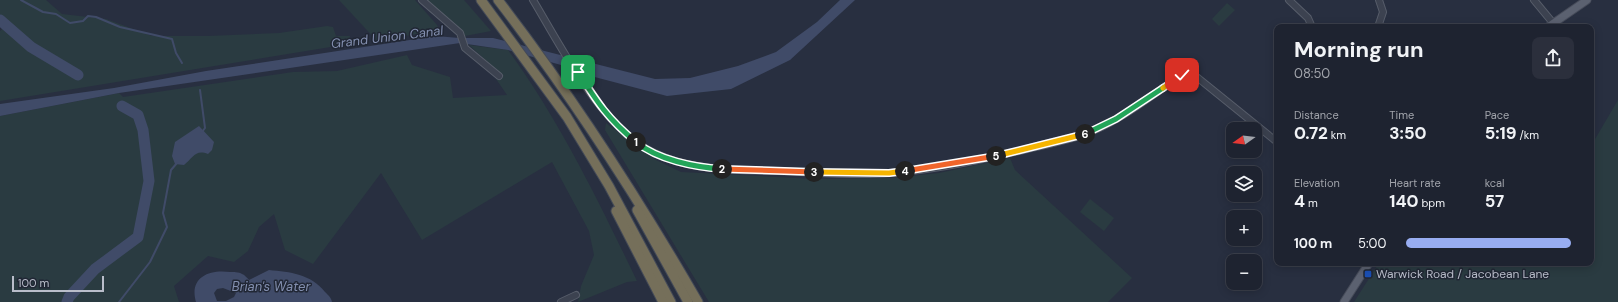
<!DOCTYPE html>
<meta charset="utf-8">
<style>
body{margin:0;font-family:"DM Sans",sans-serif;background:#2b2f3c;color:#f1f3f6;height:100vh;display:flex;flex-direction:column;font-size:15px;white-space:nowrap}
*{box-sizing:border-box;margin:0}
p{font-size:13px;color:#a1a4ab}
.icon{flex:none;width:22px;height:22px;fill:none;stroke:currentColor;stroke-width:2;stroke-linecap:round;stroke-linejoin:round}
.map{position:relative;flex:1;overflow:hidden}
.sheet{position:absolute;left:1274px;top:24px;width:320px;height:242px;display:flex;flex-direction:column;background:#1e2330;border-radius:8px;box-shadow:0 2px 10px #0003,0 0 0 1px #3c404c}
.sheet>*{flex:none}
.needle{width:26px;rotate:256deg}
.controls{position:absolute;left:1226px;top:122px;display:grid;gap:8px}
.controls a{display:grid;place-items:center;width:36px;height:36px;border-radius:8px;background:#1e2330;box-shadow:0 2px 10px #0003,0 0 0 1px #3c404c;font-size:20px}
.scale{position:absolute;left:12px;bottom:10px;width:92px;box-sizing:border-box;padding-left:4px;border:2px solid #b9bdca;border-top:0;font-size:11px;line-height:14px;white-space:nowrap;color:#b9bdca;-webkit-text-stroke:3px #212735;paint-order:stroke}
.pin{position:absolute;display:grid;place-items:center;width:34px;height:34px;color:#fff;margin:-17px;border-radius:8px;box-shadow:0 2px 6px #0006}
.km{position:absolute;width:20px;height:20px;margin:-10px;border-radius:50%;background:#222;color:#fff;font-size:11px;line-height:20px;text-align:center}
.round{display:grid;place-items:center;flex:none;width:42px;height:42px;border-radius:8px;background:#2b2f3c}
.headline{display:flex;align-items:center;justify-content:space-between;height:68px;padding:0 20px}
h1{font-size:22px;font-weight:700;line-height:30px}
.metrics{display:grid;grid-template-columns:repeat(3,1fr);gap:6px;height:68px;padding:4px 20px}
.metrics div{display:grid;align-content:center}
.metrics b{font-size:17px;font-weight:700}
.metrics small{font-size:11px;font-weight:400}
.metrics p{font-size:11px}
ul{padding:0 20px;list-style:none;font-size:13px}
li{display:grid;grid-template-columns:64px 48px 1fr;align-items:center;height:30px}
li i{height:10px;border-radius:5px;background:#98adf1}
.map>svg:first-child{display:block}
.green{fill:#2a3b41}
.water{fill:#404b68;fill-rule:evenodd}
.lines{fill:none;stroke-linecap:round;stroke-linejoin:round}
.stream{stroke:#404b68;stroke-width:2}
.river{stroke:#404b68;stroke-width:11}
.minor-casing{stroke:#575d6a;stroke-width:8}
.major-casing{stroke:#464b59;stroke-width:9}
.highway-casing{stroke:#444a57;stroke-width:11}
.minor{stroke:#3c4250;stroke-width:6}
.major{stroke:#5b6170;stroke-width:7}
.highway{stroke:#756f5a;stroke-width:9}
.split-1-casing{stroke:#fff;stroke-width:8}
.split-2-casing{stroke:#fff;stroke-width:8}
.split-3-casing{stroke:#fff;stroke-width:8}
.split-4-casing{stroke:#fff;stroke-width:8}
.split-5-casing{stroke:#fff;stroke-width:8}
.split-6-casing{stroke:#fff;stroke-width:8}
.split-7-casing{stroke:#fff;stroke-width:8}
.split-8-casing{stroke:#fff;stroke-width:8}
.split-1{stroke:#22a559;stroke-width:5}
.split-2{stroke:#22a559;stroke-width:5}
.split-3{stroke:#f0652b;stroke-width:5}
.split-4{stroke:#f5b400;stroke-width:5}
.split-5{stroke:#f0652b;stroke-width:5}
.split-6{stroke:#f5b400;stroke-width:5}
.split-7{stroke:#22a559;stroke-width:5}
.split-8{stroke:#f5b400;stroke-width:5}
.transit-dot{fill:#1a4fb4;stroke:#212735;stroke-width:1.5}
.labels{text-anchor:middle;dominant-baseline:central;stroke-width:3;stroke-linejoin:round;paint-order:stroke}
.poi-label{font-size:12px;fill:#b9bdca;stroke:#212735;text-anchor:start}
.water-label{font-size:13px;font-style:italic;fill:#838faf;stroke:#212735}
</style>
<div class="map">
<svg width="1618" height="302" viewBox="0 0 1618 302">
<rect width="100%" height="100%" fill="#282f40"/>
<g class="green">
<path d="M0,0h46l16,14 44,5 46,17h56l71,-3 48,-7 6,1 3,9h14l-1,8 -349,57v-70l3,-3 -3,-3z"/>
<path d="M339,0h76l22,25 2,5 -62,11z"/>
<path d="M426,0h38l27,31 -26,5z"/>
<path d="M1227,3l8,7 -16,16 -7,-7z"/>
<path d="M469,45l39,5c52,71 91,152 129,231l-10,1 -49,20 3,-16 13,-31 -5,-24 -37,-69 -130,78 -41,-67 -68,91 -28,-14 -11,-36 -15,13 -11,24 -14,11 -26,-6 -34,30 5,16h-179v-186l119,-23 4,4 170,-25 44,-1 70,-16 5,10 38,12 3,21 54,-3 -11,-16 5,-5z"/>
<path d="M1618,100v202h-264l25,-39h212v-117z"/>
<path d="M606,123l50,37 25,12 133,7 77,-1 48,-5 71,-15 5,12 117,108 -24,24h-399l-104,-172z"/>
<path d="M1090,199l24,19 -10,13 -24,-19z"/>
</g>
<g class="water">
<path d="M840,0h15l-65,60 -59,29 -64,7 -80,-21 -19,-8 -60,-17 -48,-7 -341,50 -119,23v-12l114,-16 92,-17 230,-35 23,2h34l162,41 35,-1 48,-12 38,-14 41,-30z"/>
<path d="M199,126l15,16 -2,8 -4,4c-13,-5 -15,4 -24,11l-9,-1 -3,-8 3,-14z"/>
<path d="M269,270c21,2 42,4 56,22 3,3 6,5 7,10h-136c-7,-24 12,-33 34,-30 3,0 9,0 12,2 3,1 5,4 7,6zM223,288l13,5 -2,4 -8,4h-9l-3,-8 3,-4z"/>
</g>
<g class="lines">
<g class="stream">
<path d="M21,0l22,12 13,2 14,9 13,-2 5,-5 8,1 24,10 52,12 4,14 6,10"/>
<path d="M200,90l5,38 -3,4"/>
<path d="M119,302l31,-40 17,-35 -4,-14 8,-43 6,-7"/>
</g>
<g class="river">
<path d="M0,20l31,27 47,28"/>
<path d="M67,302l2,-5 26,-28 43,-32 11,-56 -6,-51 -5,-15 -16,-9"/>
</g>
<g class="minor-casing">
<g id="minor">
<path d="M422,0l38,33 5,15 34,28"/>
<path d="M533,0c27,45 62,114 106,144 39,27 93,26 138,27 37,1 76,5 113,2 46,-3 92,-13 137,-24 18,-4 37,-8 55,-14 36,-12 68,-39 100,-60h9l7,3 79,64"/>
<path d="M1289,0l19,18 4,9"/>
<path d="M1534,0l19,23"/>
<path d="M1378,27l5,-15 -4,-12"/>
<path d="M561,302l15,-7"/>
</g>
</g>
<g class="major-casing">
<g id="major">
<path d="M1548,27l39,-27"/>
<path d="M1344,302l25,-39"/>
</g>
</g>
<g class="highway-casing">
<g id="highway">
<path d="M481,0l86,117 42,69 62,116"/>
<path d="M498,0c74,96 140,198 200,302"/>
<path d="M637,210l51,92"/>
<path d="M616,211l47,91"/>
</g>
</g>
<use href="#minor" class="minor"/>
<use href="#major" class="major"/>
<use href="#highway" class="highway"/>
</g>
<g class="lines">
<g class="split-1-casing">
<path id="split-1" d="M578,72c19,30 30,47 58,70"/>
</g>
<g class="split-2-casing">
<path id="split-2" d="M636,142c22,18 58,25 86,27"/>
</g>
<g class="split-3-casing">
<path id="split-3" d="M722,169l92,3"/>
</g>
<g class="split-4-casing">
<path id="split-4" d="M814,172l75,1 16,-2"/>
</g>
<g class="split-5-casing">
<path id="split-5" d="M905,171l91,-15"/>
</g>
<g class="split-6-casing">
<path id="split-6" d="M996,156l89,-22"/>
</g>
<g class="split-7-casing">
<path id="split-7" d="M1085,134l31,-15 47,-31"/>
</g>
<g class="split-8-casing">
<path id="split-8" d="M1163,88l19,-13"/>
</g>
<use href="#split-1" class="split-1"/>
<use href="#split-2" class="split-2"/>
<use href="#split-3" class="split-3"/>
<use href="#split-4" class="split-4"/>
<use href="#split-5" class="split-5"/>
<use href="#split-6" class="split-6"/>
<use href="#split-7" class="split-7"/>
<use href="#split-8" class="split-8"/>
</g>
<rect class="transit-dot" x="1364" y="270" width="8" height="8" rx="2"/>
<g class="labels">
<g class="poi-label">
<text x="1376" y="274">Warwick Road / Jacobean Lane</text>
</g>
<g class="water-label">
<text transform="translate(387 37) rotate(-7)">Grand Union Canal</text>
<text x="271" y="286">Brian's Water</text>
</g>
</g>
</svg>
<div class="controls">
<a><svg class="needle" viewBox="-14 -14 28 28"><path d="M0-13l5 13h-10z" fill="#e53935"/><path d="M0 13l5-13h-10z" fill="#a1a4ab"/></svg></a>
<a><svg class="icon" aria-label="layers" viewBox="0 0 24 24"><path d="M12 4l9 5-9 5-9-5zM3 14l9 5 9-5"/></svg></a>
<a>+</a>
<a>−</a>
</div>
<div class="scale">100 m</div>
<div class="pin" style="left:578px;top:72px;background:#1e9e55"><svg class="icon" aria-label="arrive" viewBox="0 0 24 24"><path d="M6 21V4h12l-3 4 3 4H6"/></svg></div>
<div class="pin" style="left:1182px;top:75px;background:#d93025"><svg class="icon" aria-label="check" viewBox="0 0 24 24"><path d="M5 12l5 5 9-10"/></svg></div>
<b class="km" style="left:636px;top:142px">1</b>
<b class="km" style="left:722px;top:169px">2</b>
<b class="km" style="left:814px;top:172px">3</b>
<b class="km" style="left:905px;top:171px">4</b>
<b class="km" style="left:996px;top:156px">5</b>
<b class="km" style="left:1085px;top:134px">6</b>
<section class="sheet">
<div class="headline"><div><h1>Morning run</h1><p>08:50</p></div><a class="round"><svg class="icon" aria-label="share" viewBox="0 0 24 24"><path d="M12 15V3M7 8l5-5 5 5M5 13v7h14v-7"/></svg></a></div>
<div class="metrics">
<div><p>Distance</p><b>0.72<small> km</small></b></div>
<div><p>Time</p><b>3:50</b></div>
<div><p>Pace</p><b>5:19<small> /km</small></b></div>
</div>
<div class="metrics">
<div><p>Elevation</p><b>4<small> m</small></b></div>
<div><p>Heart rate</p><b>140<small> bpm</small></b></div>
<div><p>kcal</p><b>57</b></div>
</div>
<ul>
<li><b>100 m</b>5:00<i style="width:98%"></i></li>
</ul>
</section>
</div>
